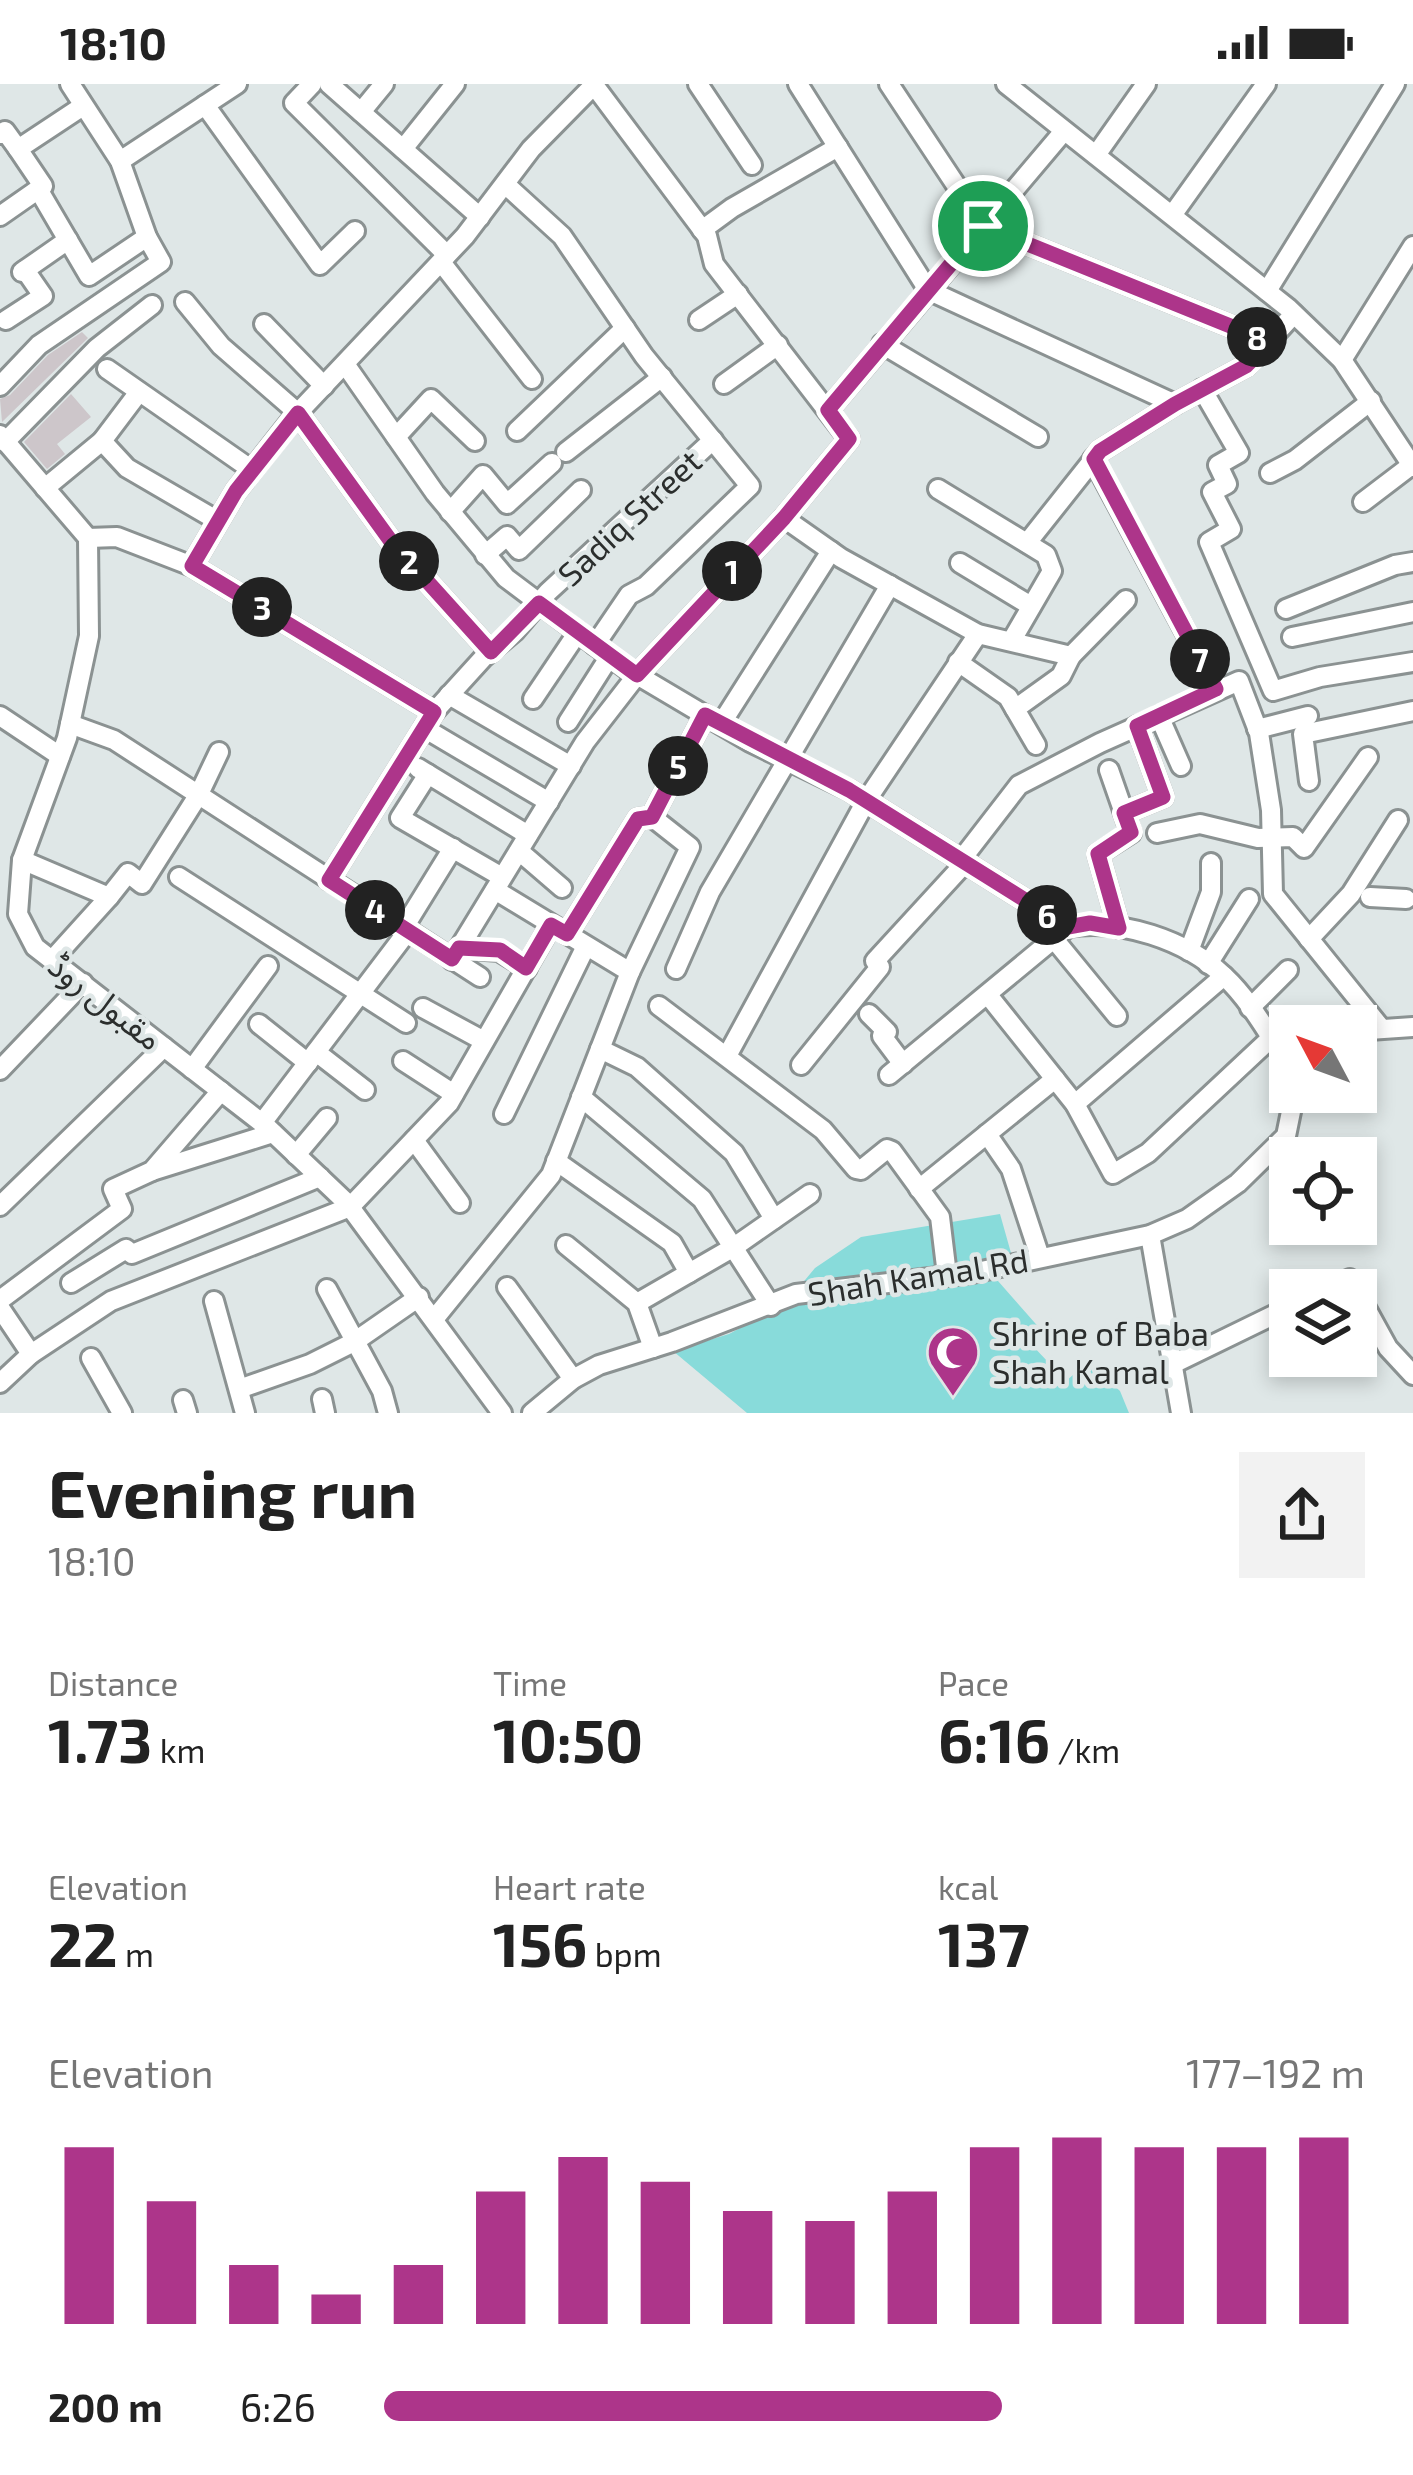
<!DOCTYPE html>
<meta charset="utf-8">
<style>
body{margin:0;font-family:"Exo 2","Noto Sans Arabic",sans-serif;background:#f2f2f2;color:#222;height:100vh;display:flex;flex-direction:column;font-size:45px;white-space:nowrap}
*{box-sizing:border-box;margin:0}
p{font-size:39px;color:#767676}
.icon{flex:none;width:66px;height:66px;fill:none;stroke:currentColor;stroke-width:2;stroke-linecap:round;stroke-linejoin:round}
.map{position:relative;height:1329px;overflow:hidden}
.side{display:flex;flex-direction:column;background:#fff;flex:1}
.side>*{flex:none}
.needle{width:78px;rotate:311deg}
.tools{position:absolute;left:1269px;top:921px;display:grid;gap:24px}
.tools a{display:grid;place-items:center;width:108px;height:108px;border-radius:0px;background:#fff;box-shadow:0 6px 18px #0003;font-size:60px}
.pin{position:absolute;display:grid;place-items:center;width:102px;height:102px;color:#fff;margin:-51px;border:6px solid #fff;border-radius:50%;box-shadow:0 3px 12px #0007}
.km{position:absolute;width:60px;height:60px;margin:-30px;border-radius:50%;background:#222;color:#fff;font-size:33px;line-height:60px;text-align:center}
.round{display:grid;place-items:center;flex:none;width:126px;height:126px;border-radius:0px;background:#f2f2f2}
.headline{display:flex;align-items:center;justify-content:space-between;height:204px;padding:0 48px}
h1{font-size:66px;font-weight:700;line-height:90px}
.metrics{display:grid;grid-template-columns:repeat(3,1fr);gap:18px;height:204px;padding:12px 48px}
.metrics div{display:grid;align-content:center}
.metrics b{font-size:60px;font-weight:700}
.metrics small{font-size:33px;font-weight:400}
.metrics p{font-size:33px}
.chart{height:336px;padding:24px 48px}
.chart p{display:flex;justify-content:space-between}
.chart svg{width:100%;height:216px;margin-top:12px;stroke:#ad358a;stroke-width:6}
ul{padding:0 48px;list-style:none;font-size:39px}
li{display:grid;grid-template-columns:192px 144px 1fr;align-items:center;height:90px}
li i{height:30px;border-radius:15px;background:#ad358a}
.status{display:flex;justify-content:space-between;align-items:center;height:84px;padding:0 60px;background:#fff;direction:ltr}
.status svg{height:33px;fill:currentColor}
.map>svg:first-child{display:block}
.green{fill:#88dbda}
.building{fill:#cdc6ca}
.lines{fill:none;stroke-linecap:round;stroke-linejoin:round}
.minor-casing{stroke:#8b9292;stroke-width:24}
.minor{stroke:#fff;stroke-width:18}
.route-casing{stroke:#fff;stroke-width:24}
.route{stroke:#ad358a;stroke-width:15}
.labels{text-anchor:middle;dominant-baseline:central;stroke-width:9;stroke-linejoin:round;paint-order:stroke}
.street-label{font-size:33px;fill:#2b2e2d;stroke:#dfe7e7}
.poi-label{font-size:33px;fill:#2b2e2d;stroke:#dfe7e7;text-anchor:start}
</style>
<div class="status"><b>18:10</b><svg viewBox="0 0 49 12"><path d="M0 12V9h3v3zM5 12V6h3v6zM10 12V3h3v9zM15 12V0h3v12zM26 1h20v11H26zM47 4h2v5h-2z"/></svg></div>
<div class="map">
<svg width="1413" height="1329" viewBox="0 0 1413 1329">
<rect width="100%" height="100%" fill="#dfe7e7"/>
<path class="green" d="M1000,1130l13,46 -15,21 44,50 -11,13 35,37 22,-19 32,29 9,22h-382l-74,-62 56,-17 45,-24 12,-7 29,-35 46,-31z"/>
<g class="building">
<path d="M82,248l6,6 -86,84 -2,-23 10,-4 38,-40z"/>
<path d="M71,310l20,23 -34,27 8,10 -18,15 -23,-27z"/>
</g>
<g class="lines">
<g class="minor-casing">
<g id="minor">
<path d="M312,0l-18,19 153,152"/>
<path d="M329,0l151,133"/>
<path d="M698,0l54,81"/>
<path d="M798,0l130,206 247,114"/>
<path d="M889,0l94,142 287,116"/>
<path d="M1006,0l282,224 54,52 71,107"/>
<path d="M205,21l115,160 35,-34"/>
<path d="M361,28l23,-28"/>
<path d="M0,50l5,-3 13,18 65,-43"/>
<path d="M403,65l52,-65"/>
<path d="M1096,71l50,-71"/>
<path d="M120,77l117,-77"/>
<path d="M505,100l57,52 82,120 106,130 -104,100 -17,9 -34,50"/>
<path d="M38,105l51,87 58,-39"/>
<path d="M1173,130l93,-130"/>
<path d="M0,132l43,-30 -25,-37"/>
<path d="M702,146l30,-22 106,-61"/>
<path d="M441,178l91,117"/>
<path d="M22,188l46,-32"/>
<path d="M1267,207l128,-207"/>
<path d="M185,218l36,44 77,67 92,127 101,112"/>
<path d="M6,236l37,-24 -18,-26"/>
<path d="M699,236l39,-26"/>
<path d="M264,240l60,62"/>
<path d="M882,260l156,93"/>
<path d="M1342,276l71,-114"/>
<path d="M345,280l90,129 71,85 121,91 123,73 99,48 219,137"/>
<path d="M107,285l145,101"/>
<path d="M724,300l54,-39"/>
<path d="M0,302l39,-41 122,-83 -14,-25 -27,-76 -50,-77"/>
<path d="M1202,305l37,64 -21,12 9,19 -15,8 19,37 -22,13 64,149 47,-14 93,-15"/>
<path d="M828,326l236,-279"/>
<path d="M517,347l108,-103"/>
<path d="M0,351l88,103 1,98 -22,102 -45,122 -4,54 17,33 232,180 80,76 155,210"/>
<path d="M396,353l35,-38 44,42"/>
<path d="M102,357l37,-49"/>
<path d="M5,358l92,-94 55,-43"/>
<path d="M566,368l96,-75"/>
<path d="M1093,375l123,230"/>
<path d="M1270,389l25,-13 76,-59"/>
<path d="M45,404l57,-47 25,27 91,53"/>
<path d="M938,405l108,66 6,16 -40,69"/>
<path d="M1363,418l50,-38"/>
<path d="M450,428l33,-37 24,29 45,-41"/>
<path d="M784,434l57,40 137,76 93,22 55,-56"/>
<path d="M88,454l29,-1 75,29 242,146"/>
<path d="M1027,459l73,-92 75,-47 71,-38 48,-52"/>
<path d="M485,471l22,-19 12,14 62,-60"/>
<path d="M960,479l71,43"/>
<path d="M192,482l44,-75 58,-74 171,-181 66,-87 64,-65"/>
<path d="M1286,525l109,-44 18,-3"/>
<path d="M1292,553l121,-25"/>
<path d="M958,578l50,35 7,12"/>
<path d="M449,611l122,71"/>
<path d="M533,615l45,-67"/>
<path d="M0,632l60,40"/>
<path d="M1159,632l22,50"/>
<path d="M568,638l42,-66"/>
<path d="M70,640l44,16 366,237"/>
<path d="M721,640l110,-173"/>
<path d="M424,644l125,74"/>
<path d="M1257,645l51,-13"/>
<path d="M1036,661l-21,-36 46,-33 10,-20"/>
<path d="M418,684l110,67"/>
<path d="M1109,686l22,63 -33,21 21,74"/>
<path d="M428,690l-28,44 102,59"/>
<path d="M1309,697l-6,-47 110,-23"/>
<path d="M1124,729l39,-16 -26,-71"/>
<path d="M1157,749l43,-9 58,14 35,-1 11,11 64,-91"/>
<path d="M519,767l43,37"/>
<path d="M22,776l87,37 -57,63"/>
<path d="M961,776l58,-75 81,-42 139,-62 20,52 12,77 2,84 108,134"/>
<path d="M179,793l227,146"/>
<path d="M329,796l105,-168 50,-55 31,-26 33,-39 165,-152"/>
<path d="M109,813l19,-24 14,11 57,-90 20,-42"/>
<path d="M1370,813l36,2"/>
<path d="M403,845l50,-81"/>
<path d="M567,850l71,-115 14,-2"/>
<path d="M1054,855l63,77"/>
<path d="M1309,855l42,-45 47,-74"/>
<path d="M459,864l40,3 28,17"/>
<path d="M1189,867l22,-59v-29"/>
<path d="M452,876l133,-218 52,-67 147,-157 65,-79 -135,-175 -7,-28 -113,-151"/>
<path d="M1208,880l41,-65"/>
<path d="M676,885l34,-77 180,-307"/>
<path d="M630,888l60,-125 -38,-30 53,-102"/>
<path d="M988,911l87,109 38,70 35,-21 123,-115"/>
<path d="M659,922l164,124 33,39 5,1 26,-21 5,2 48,66 7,58"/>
<path d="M423,924l61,33"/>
<path d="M1250,924l38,-38"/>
<path d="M869,930l18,18 -5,4 21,28"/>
<path d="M259,940l49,39"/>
<path d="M1356,951l13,-5 44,-3"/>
<path d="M600,965l37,18 97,86 40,66"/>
<path d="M316,968l49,38"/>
<path d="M727,972l139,-255 112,-167"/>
<path d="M403,977l51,33"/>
<path d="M801,981l79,-98 -5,-6 90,-98"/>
<path d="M192,985l76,-103"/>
<path d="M0,986l83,-87"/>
<path d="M889,991l179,-148c52,-9 118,13 156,49 27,25 46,61 66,91"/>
<path d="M581,1013l121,102 69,107"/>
<path d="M1075,1020l149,-128"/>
<path d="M504,1030l82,-168"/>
<path d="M262,1039l145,-191"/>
<path d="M987,1050l24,35 29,88"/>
<path d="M414,1056l46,63"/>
<path d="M296,1071l31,-37"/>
<path d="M556,1077l116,82 17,30"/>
<path d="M152,1087l121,-38"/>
<path d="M919,1105l136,-110"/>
<path d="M0,1122l164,-159"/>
<path d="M1150,1151l31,178"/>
<path d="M566,1161l71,58 16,45"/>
<path d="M71,1199l55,-34 6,5 188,-77"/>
<path d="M507,1203l66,92"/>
<path d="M327,1205l55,102 6,22"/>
<path d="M1325,1206l25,-11 38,69 25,27"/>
<path d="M0,1216l122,-91 -9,-20 39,-18 69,-80"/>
<path d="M214,1217l31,112"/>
<path d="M637,1219l97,-56 76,-53"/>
<path d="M0,1224l31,46 -31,29"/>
<path d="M435,1234l116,-143 79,-203 -135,-82"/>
<path d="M31,1270l80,-53 239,-94 99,-104 102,-178"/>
<path d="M91,1274l31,55"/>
<path d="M1173,1280l117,-57"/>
<path d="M239,1305l71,-25 44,-22 65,-45"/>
<path d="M322,1315l3,14"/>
<path d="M183,1316l4,13"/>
<path d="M532,1329l41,-34 26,-14 73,-23 124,-48 176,-21 178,-38 37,-16 51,-36 48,-47 9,-44"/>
</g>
</g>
<use href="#minor" class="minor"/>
</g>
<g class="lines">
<g class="route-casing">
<path id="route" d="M983,142l287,116 -24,24 -71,38 -75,47 -6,8 122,230 -79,37 26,71 -39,16 7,19 -33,22 21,74 -29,-5 -22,4 -219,-137 -144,-75 -53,102 -14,2 -71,115 -16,-9 -25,43 -26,-18 -41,-2 -7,11 -123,-79 105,-168 -242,-146 44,-75 62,-78 92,127 101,112 48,-49 98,72 147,-157 65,-79 -21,-29z"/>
</g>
<use href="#route" class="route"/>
</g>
<defs>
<g id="mosque-pin" transform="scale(2.7)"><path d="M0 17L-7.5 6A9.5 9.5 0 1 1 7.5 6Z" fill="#ad358a" stroke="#dfe7e7"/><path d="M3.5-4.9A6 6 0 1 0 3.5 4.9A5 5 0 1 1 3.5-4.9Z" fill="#fff"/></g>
</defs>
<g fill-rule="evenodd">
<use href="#mosque-pin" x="953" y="1268"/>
</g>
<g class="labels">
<g class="street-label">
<text transform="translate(629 433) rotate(-43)">Sadiq Street</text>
<text transform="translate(106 917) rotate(38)">مقبول روڈ</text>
<text transform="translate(918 1192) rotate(-9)">Shah Kamal Rd</text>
</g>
<g class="poi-label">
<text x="992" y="1249">Shrine of Baba<tspan x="992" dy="38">Shah Kamal</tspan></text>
</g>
</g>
</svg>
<div class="tools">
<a><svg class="needle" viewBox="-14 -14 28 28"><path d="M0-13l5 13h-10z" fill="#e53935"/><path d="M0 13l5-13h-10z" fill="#767676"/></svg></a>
<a><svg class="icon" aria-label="locate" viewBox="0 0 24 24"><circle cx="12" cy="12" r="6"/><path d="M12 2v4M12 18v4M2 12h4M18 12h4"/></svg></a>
<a><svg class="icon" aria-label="layers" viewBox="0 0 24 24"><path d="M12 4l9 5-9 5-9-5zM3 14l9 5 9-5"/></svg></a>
</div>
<div class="pin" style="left:983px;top:142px;background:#1e9e55"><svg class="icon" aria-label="arrive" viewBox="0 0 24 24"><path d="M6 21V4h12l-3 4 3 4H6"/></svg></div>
<b class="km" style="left:732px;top:487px">1</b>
<b class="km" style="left:409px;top:477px">2</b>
<b class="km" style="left:262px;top:523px">3</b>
<b class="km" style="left:375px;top:826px">4</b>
<b class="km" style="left:678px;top:682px">5</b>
<b class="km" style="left:1047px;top:831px">6</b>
<b class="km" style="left:1200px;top:575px">7</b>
<b class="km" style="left:1257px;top:253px">8</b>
</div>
<section class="side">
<div class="headline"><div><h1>Evening run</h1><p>18:10</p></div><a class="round"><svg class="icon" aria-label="share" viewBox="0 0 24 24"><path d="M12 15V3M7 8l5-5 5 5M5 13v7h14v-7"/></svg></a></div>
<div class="metrics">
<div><p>Distance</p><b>1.73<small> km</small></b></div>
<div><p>Time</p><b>10:50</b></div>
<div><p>Pace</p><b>6:16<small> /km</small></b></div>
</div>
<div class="metrics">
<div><p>Elevation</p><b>22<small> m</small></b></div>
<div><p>Heart rate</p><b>156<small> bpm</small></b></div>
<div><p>kcal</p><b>137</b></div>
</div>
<div class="chart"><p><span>Elevation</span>177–192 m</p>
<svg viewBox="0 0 160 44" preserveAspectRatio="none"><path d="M5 44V8M15 44V19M25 44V32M35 44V38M45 44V32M55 44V17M65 44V10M75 44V15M85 44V21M95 44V23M105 44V17M115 44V8M125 44V6M135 44V8M145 44V8M155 44V6"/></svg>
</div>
<ul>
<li><b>200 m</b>6:26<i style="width:63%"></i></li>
</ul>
</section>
